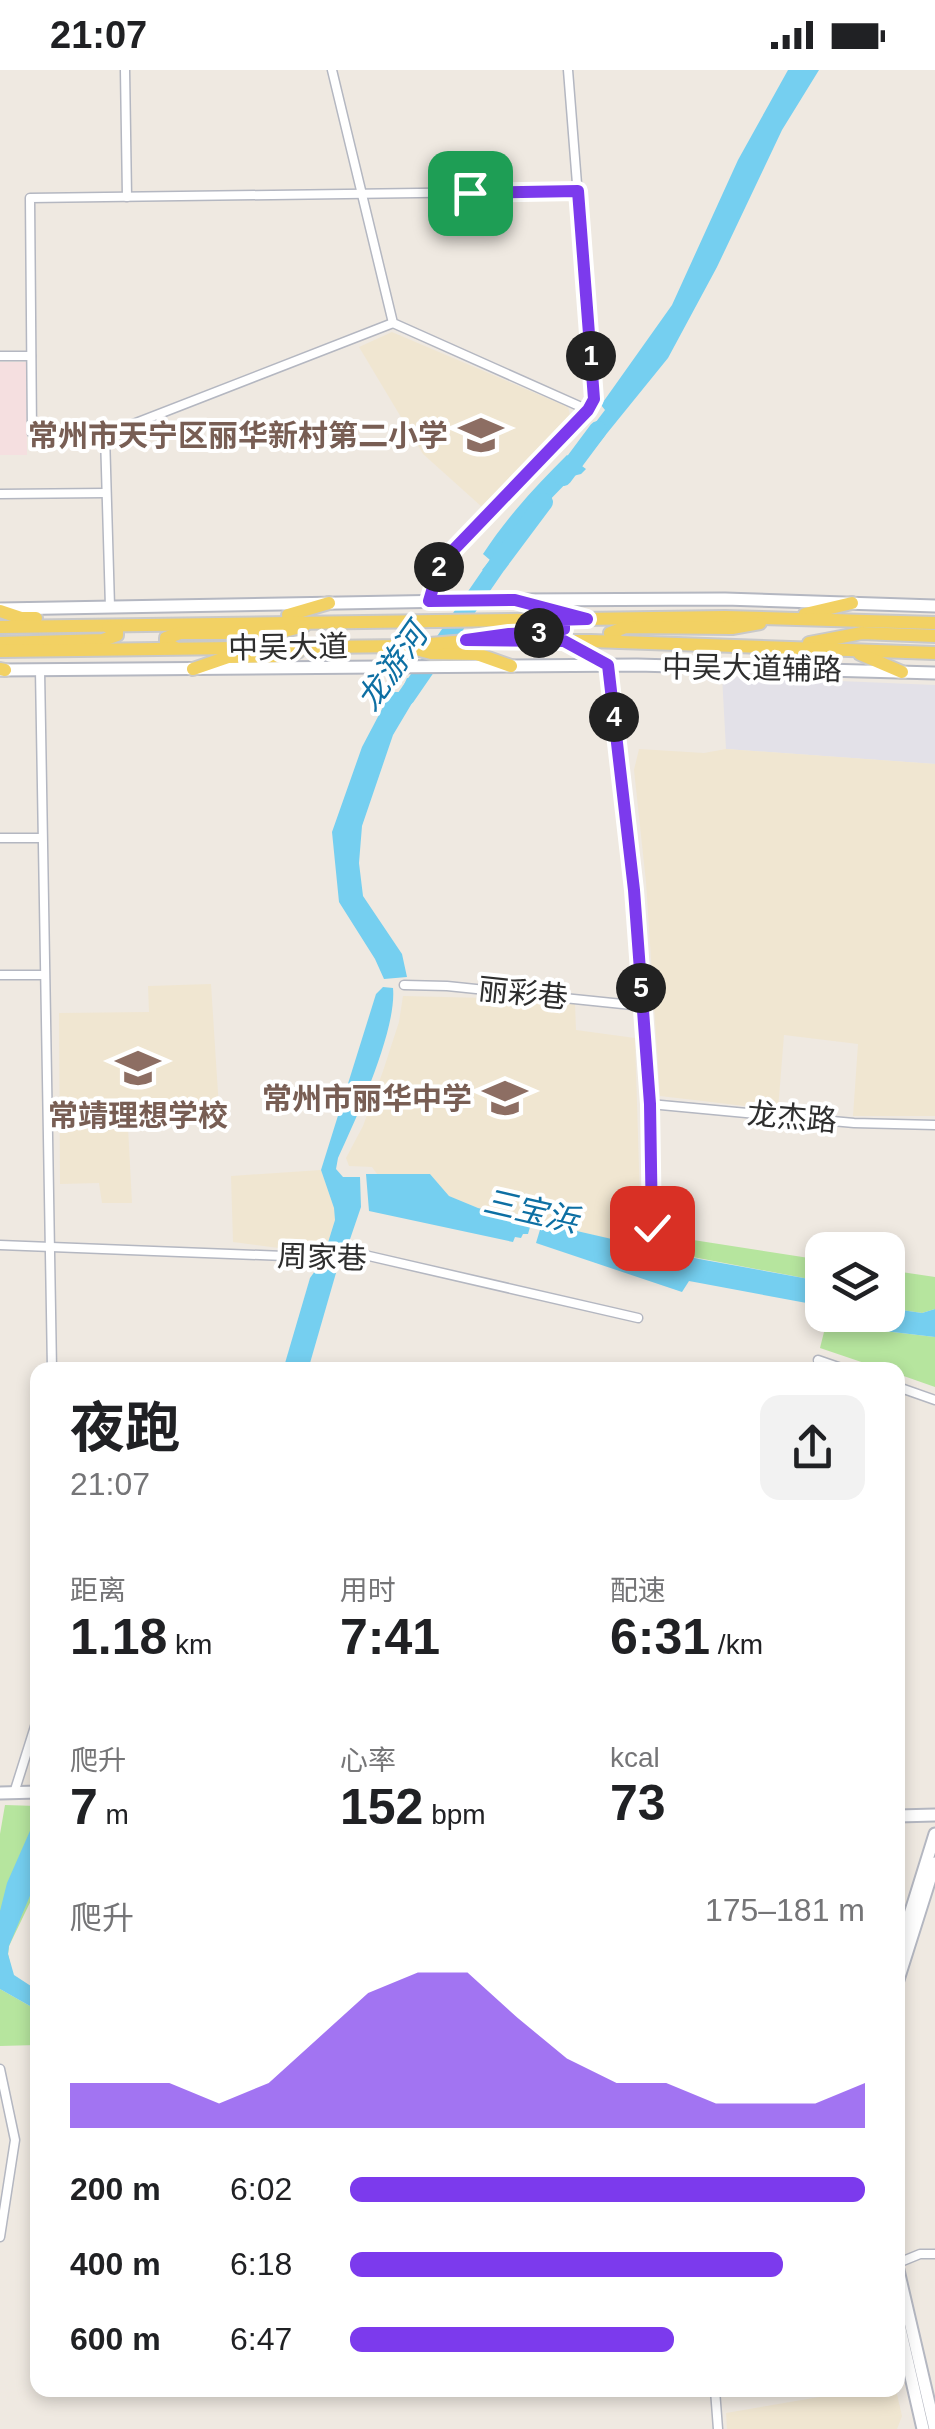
<!DOCTYPE html>
<html lang="zh">
<meta charset="utf-8">
<style>
body{margin:0;font-family:Helvetica,"Noto Sans SC",sans-serif;background:#f2f2f2;color:#202124;height:100vh;display:flex;flex-direction:column;font-size:38px;white-space:nowrap}
*{box-sizing:border-box;margin:0}
p{font-size:32px;color:#757577}
.icon{flex:none;width:55px;height:55px;fill:none;stroke:currentColor;stroke-width:2;stroke-linecap:round;stroke-linejoin:round}
.map{position:relative;flex:1;overflow:hidden}
.details{position:absolute;left:30px;top:1292px;width:875px;height:1035px;display:flex;flex-direction:column;background:#fff;border-radius:20px;box-shadow:0 5px 15px #0003}
.details>*{flex:none}
.tools{position:absolute;left:805px;top:1162px;display:grid;gap:20px}
.tools a{display:grid;place-items:center;width:100px;height:100px;border-radius:20px;background:#fff;box-shadow:0 5px 15px #0003;font-size:50px}
.pin{position:absolute;display:grid;place-items:center;width:85px;height:85px;color:#fff;margin:-42px;border-radius:20px;box-shadow:0 5px 15px #0006}
.km{position:absolute;width:50px;height:50px;margin:-25px;border-radius:50%;background:#222;color:#fff;font-size:28px;line-height:50px;text-align:center}
.round{display:grid;place-items:center;flex:none;width:105px;height:105px;border-radius:20px;background:#f2f2f2}
.head{display:flex;align-items:center;justify-content:space-between;height:170px;padding:0 40px}
h1{font-size:55px;font-weight:700;line-height:75px}
.stats{display:grid;grid-template-columns:repeat(3,1fr);gap:15px;height:170px;padding:10px 40px}
.stats div{display:grid;align-content:center}
.stats b{font-size:50px;font-weight:700}
.stats small{font-size:28px;font-weight:400}
.stats p{font-size:28px}
.chart{height:280px;padding:20px 40px}
.chart p{display:flex;justify-content:space-between}
.chart svg{width:100%;height:180px;margin-top:10px;fill:#7c3aed;opacity:.7}
ul{padding:0 40px;list-style:none;font-size:32px}
li{display:grid;grid-template-columns:160px 120px 1fr;align-items:center;height:75px}
li i{height:25px;border-radius:12px;background:#7c3aed}
.status{display:flex;justify-content:space-between;align-items:center;height:70px;padding:0 50px;background:#fff;direction:ltr}
.status svg{height:28px;fill:currentColor}
.map>svg:first-child{display:block}
.industrial{fill:#e3e1e8}
.education{fill:#f0e6d1}
.medical{fill:#f5dfe0}
.green{fill:#b6e59e}
.water{fill:#75cff0}
.lines{fill:none;stroke-linecap:round;stroke-linejoin:round}
.river{stroke:#75cff0;stroke-width:18}
.street-casing{stroke:#b4b7c1;stroke-width:11}
.secondary-casing{stroke:#b4b7c1;stroke-width:15}
.primary-casing{stroke:#c9c9c9;stroke-width:16}
.street{stroke:#fff;stroke-width:8}
.secondary{stroke:#fff;stroke-width:11}
.primary{stroke:#f2d163;stroke-width:12}
.route-casing{stroke:#fff;stroke-width:20}
.route{stroke:#7c3aed;stroke-width:12}
.labels{text-anchor:middle;dominant-baseline:central;stroke-width:8;stroke-linejoin:round;paint-order:stroke}
.education-label{font-size:30px;font-weight:bold;fill:#785e54;stroke:#fff;text-anchor:end}
.street-label{font-size:30px;fill:#2e2e2e;stroke:#fff}
.water-label{font-size:32px;font-style:italic;fill:#0d6fa3;stroke:#fff}
</style>
<div class="status"><b>21:07</b><svg viewBox="0 0 49 12"><path d="M0 12V9h3v3zM5 12V6h3v6zM10 12V3h3v9zM15 12V0h3v12zM26 1h20v11H26zM47 4h2v5h-2z"/></svg></div>
<div class="map">
<svg width="935" height="2359" viewBox="0 0 935 2359">
<rect width="100%" height="100%" fill="#efe9e1"/>
<path class="industrial" d="M722,606l213,9v79l-209,-15z"/>
<g class="education">
<path d="M392,262l176,75 2,8 -88,92 -59,-53 -64,-107z"/>
<path d="M639,679l65,4 22,-4 209,15v352h-82l5,-72 -74,-9 -6,75 -118,-14 -14,-214 -12,-112z"/>
<path d="M211,914l9,140 -92,3 4,76h-30l-3,-20 -39,1 -1,-171 90,-1 -1,-26z"/>
<path d="M403,926l84,2 88,6 1,26 59,8 5,163 -3,44 -159,-37 -29,-12 -19,-22h-53l-5,-7 -23,-1 -3,-8 17,-32 20,-55 16,-49z"/>
<path d="M321,1100l13,38 1,12 -9,29 -25,2 -68,-9 -2,-66z"/>
<path d="M845,2320h51l6,26 -5,13h-170l-1,-16 117,-20z"/>
</g>
<path class="medical" d="M0,292h26l1,93h-27z"/>
<g class="green">
<path d="M661,1165l161,25v25l-13,-6 -148,-28z"/>
<path d="M888,1200l47,7v32l-13,4 -34,-5z"/>
<path d="M827,1250l23,7 85,10v50l-37,-13v-4h-13l-65,-22z"/>
<path d="M5,1735l32,1v82l-28,58 -1,8 3,13 -11,-2v-131z"/>
<path d="M0,1919l37,21v35l-37,1z"/>
</g>
<g class="water">
<path d="M788,0h31l-37,60 -65,137 -49,91 -77,95 -11,-10 25,-33 -4,-5 71,-100 66,-145z"/>
<path d="M567,385l19,14 -5,5 -8,2 -61,63 -3,17 -13,14h-14l8,-10 -7,-6c24,-37 53,-68 84,-99z"/>
<path d="M422,607l-8,12 4,4 -25,42 -31,91 -3,37 4,33 39,58 5,23 -23,2 -9,-20 -36,-57 -7,-70 30,-85 29,-55h10l6,-14z"/>
<path d="M383,917l10,1c4,42 -37,131 -55,170l-2,11 7,8h17l1,30 -14,41 -21,1 9,-29 -1,-12 -13,-38 55,-176z"/>
<path d="M366,1104h64l19,22 29,12 47,11 -1,6 6,2 -2,7h-5l-2,4 -6,-1 -2,5 -144,-31z"/>
<path d="M542,1153l157,36 110,20 13,6v30h66v-7l34,5 13,-4v28l-85,-10 -23,-7 -15,-16 -123,-23 -7,11 -146,-49z"/>
<path d="M320,1194l18,2 -30,104h-25l27,-92z"/>
<path d="M37,1745v64l-28,67 -1,8 6,21 23,15v20l-37,-21v-78l7,-28z"/>
</g>
<g class="lines">
<g class="river">
<path d="M563,407l35,-47"/>
<path d="M406,627l91,-132 47,-63"/>
</g>
<g class="street-casing">
<g id="street">
<path d="M125,0l2,127"/>
<path d="M332,0l61,253 195,87"/>
<path d="M393,253l-288,112 -60,3 -13,-5 -2,-235 548,-7"/>
<path d="M0,286h31"/>
<path d="M105,365l5,172"/>
<path d="M0,424l106,-1"/>
<path d="M429,531l11,-36 148,-155 6,-11 -26,-329"/>
<path d="M608,595l27,226 15,213 3,123"/>
<path d="M40,600l12,700"/>
<path d="M0,768h42"/>
<path d="M0,905h44"/>
<path d="M404,915l43,1 195,20"/>
<path d="M650,1034l204,19 81,2"/>
<path d="M0,1175l309,12 60,-1 269,62"/>
<path d="M818,1290l29,10"/>
<path d="M898,1317l37,13"/>
<path d="M14,1723l24,-76"/>
<path d="M0,1999l15,71 -15,97"/>
<path d="M898,2193l22,-9h15"/>
<path d="M715,2320l3,39"/>
</g>
</g>
<g class="secondary-casing">
<g id="secondary">
<path d="M0,539l515,-9 210,-1 210,7"/>
<path d="M0,600l637,-5 298,8"/>
<path d="M0,1723l38,-1"/>
<path d="M898,1746l37,-1"/>
<path d="M898,1883l37,-119"/>
<path d="M898,1910l37,-117"/>
<path d="M898,2200l37,159"/>
<path d="M898,2250l25,109"/>
</g>
</g>
<g class="primary-casing">
<g id="primary">
<path d="M515,530l55,14"/>
<path d="M0,541l21,7h15"/>
<path d="M805,544l47,-11"/>
<path d="M288,545l41,-12"/>
<path d="M0,557l725,-10 210,6"/>
<path d="M619,571l-8,-4 -1,-4 16,-6 106,1 28,-5"/>
<path d="M566,572l42,23"/>
<path d="M0,573l103,-3 14,-5v-5l-9,-3"/>
<path d="M809,573l53,-10 73,3"/>
<path d="M174,577l-8,-3v-6l14,-5h97l27,-7"/>
<path d="M412,578l19,5 46,1 34,12"/>
<path d="M0,581l405,-5 62,-5h124l344,12"/>
<path d="M860,584l42,18"/>
<path d="M0,599l5,1"/>
<path d="M193,599l35,-12 55,-1 15,-4"/>
</g>
</g>
<use href="#street" class="street"/>
<use href="#secondary" class="secondary"/>
<use href="#primary" class="primary"/>
</g>
<g class="lines">
<g class="route-casing">
<path id="route" d="M470,123l108,-2 16,208 -6,11 -148,154 -11,37 86,-1 72,19 -34,1 11,4v5l-8,3 -47,2 -43,6 98,1 44,24 26,225 16,214 2,124"/>
</g>
<use href="#route" class="route"/>
</g>
<defs>
<g id="school-bare" transform="scale(3.45)"><path d="M0-5L7-2L0 1L-7-2ZM-4 1L0 2.5L4 1V4Q0 6-4 4Z" fill="#8d6e63" stroke="#fff" stroke-width="2.5" paint-order="stroke"/></g>
</defs>
<g fill-rule="evenodd">
<use href="#school-bare" x="481" y="365"/>
<use href="#school-bare" x="138" y="998"/>
<use href="#school-bare" x="505" y="1028"/>
</g>
<g class="labels">
<g class="education-label">
<text x="448" y="365">常州市天宁区丽华新村第二小学</text>
<text x="472" y="1028">常州市丽华中学</text>
<text x="138" y="1045" text-anchor="middle">常靖理想学校</text>
</g>
<g class="street-label">
<text transform="translate(288 577) rotate(-1)">中吴大道</text>
<text transform="translate(752 598) rotate(1)">中吴大道辅路</text>
<text transform="translate(523 923) rotate(6)">丽彩巷</text>
<text transform="translate(792 1047) rotate(5)">龙杰路</text>
<text transform="translate(322 1187) rotate(2)">周家巷</text>
</g>
<g class="water-label">
<text transform="translate(392 597) rotate(-55)">龙游河</text>
<text transform="translate(531 1141) rotate(13)">三宝浜</text>
</g>
</g>
</svg>
<div class="tools">
<a><svg class="icon" aria-label="layers" viewBox="0 0 24 24"><path d="M12 4l9 5-9 5-9-5zM3 14l9 5 9-5"/></svg></a>
</div>
<div class="pin" style="left:470px;top:123px;background:#1e9e55"><svg class="icon" aria-label="arrive" viewBox="0 0 24 24"><path d="M6 21V4h12l-3 4 3 4H6"/></svg></div>
<div class="pin" style="left:652px;top:1158px;background:#d93025"><svg class="icon" aria-label="check" viewBox="0 0 24 24"><path d="M5 12l5 5 9-10"/></svg></div>
<b class="km" style="left:591px;top:286px">1</b>
<b class="km" style="left:439px;top:497px">2</b>
<b class="km" style="left:539px;top:563px">3</b>
<b class="km" style="left:614px;top:647px">4</b>
<b class="km" style="left:641px;top:918px">5</b>
<section class="details">
<div class="head"><div><h1>夜跑</h1><p>21:07</p></div><a class="round"><svg class="icon" aria-label="share" viewBox="0 0 24 24"><path d="M12 15V3M7 8l5-5 5 5M5 13v7h14v-7"/></svg></a></div>
<div class="stats">
<div><p>距离</p><b>1.18<small> km</small></b></div>
<div><p>用时</p><b>7:41</b></div>
<div><p>配速</p><b>6:31<small> /km</small></b></div>
</div>
<div class="stats">
<div><p>爬升</p><b>7<small> m</small></b></div>
<div><p>心率</p><b>152<small> bpm</small></b></div>
<div><p>kcal</p><b>73</b></div>
</div>
<div class="chart"><p><span>爬升</span>175–181 m</p>
<svg viewBox="0 0 160 44" preserveAspectRatio="none"><path d="M0 44V33L10 33L20 33L30 38L40 33L50 22L60 11L70 6L80 6L90 17L100 27L110 33L120 33L130 38L140 38L150 38L160 33V44z"/></svg>
</div>
<ul>
<li><b>200 m</b>6:02<i style="width:100%"></i></li>
<li><b>400 m</b>6:18<i style="width:84%"></i></li>
<li><b>600 m</b>6:47<i style="width:63%"></i></li>
</ul>
</section>
</div>
